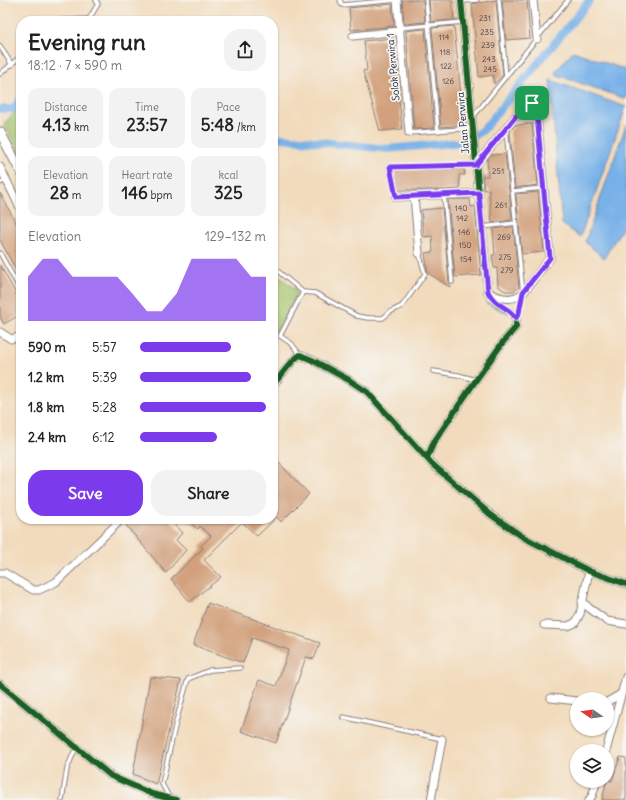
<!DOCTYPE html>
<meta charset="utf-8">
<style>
body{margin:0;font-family:Delius,sans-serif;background:#f2f2f2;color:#222;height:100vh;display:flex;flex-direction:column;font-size:15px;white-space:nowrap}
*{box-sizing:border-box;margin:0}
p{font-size:13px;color:#767676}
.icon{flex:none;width:22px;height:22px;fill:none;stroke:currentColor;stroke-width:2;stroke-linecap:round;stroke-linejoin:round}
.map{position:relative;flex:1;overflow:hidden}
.sheet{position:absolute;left:16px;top:16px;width:262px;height:508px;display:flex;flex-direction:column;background:#fff;border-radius:16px;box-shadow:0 1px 3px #0004}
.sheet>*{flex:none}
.needle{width:26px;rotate:283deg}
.fabs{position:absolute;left:570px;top:692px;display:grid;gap:8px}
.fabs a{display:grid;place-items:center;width:44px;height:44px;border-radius:50%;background:#fff;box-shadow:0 1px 3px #0004;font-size:20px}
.pin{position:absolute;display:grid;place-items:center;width:34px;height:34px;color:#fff;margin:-17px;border-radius:8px;box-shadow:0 2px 6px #0006}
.round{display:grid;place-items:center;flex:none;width:42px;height:42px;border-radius:16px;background:#f2f2f2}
.summary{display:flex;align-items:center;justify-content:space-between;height:68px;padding:0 12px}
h1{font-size:22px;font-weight:800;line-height:30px}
.figures{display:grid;grid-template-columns:repeat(3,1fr);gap:6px;height:68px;padding:4px 12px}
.figures div{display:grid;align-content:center;border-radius:10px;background:#f2f2f2;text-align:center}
.figures b{font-size:17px;font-weight:800}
.figures small{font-size:11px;font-weight:400}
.figures p{font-size:11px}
.chart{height:112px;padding:8px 12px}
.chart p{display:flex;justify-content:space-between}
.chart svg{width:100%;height:72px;margin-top:4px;fill:#7c3aed;opacity:.7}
.action{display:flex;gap:8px;margin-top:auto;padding:8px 12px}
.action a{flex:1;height:46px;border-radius:16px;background:#7c3aed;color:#fff;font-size:16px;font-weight:800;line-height:46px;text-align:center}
.action a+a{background:#f2f2f2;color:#222}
ul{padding:0 12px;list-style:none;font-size:13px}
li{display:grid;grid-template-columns:64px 48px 1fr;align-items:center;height:30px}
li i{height:10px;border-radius:5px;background:#7c3aed}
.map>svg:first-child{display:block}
.green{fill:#a4c36b;stroke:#637253}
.water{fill:#77b1e8;stroke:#4c6a92}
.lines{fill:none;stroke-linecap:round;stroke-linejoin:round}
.canal{stroke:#77b1e8;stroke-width:8}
.building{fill:#d2a07c}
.service-casing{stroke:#8a7e7c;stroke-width:5.5}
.minor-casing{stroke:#8a7e7c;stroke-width:9}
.tertiary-casing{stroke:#8a7e7c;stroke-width:11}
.service{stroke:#fff;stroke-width:3.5}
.minor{stroke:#fff;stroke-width:7}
.tertiary{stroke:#fff;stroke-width:9}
.cycleway-casing{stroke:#f6f6f2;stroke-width:8}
.cycleway{stroke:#1b5e20;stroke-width:6}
.route-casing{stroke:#fff;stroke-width:8}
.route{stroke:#7c3aed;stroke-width:5}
.labels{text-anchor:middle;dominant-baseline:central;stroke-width:3.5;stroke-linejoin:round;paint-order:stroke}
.number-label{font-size:8px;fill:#4e424b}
.street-label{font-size:10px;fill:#22223b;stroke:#f6f6f2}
</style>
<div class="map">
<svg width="626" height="800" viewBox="0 0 626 800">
<rect width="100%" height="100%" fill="#f6f6f2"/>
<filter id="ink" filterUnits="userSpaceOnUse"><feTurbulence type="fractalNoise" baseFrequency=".025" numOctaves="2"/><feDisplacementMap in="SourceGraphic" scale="8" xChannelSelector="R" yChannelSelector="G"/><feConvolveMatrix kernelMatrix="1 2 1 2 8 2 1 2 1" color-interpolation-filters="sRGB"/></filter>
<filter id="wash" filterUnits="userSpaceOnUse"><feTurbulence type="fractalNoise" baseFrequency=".012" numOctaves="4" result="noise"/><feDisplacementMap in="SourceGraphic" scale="16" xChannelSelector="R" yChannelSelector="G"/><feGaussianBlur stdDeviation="0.9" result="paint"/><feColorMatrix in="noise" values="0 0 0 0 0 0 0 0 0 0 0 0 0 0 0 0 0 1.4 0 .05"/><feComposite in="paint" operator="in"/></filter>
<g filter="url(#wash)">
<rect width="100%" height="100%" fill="#f2dbbc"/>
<g class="green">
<path d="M21,105v52l-17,-33z"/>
<path d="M273,271l22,18 2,5 -22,40 -2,-2z"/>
</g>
<g class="water">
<path d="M573,51l53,19v29l-72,-25z"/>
<path d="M550,80l76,27 -46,130 -18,-13z"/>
<path d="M626,125v97l-22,36 -19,-16z"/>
</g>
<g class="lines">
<g class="canal">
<path d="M0,109h13l8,-11"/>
<path d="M273,137l114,12 77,-7 19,-12 107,-130"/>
</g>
</g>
<g id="blocks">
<g class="building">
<path d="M402,0h21l2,22 -21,2z"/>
<path d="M429,0h23l2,20 -23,2z"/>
<path d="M496,0l7,75 -9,9 -1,-9 -14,2 -7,-73z"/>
<path d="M502,0h25l3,38 -24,2z"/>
<path d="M392,4l2,22 -43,4 -2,-22z"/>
<path d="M454,26l10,99 -23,2 -9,-99z"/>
<path d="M425,29l9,99 -20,1 -8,-98z"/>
<path d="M393,38l9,91 -22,2 -17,-60 4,-1 -3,-29z"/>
<path d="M532,124l6,61 -23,3 -5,-57 5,-6z"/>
<path d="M505,154l7,66 -20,3 -3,-34 -5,1 -2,-14h6l-1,-16 4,-5z"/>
<path d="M464,169l1,6h-6l1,14 -13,1h-49l-4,-18 1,-2z"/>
<path d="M538,192l6,60 -22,2 -6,-60z"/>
<path d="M0,193l21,39v47l-21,-39z"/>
<path d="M448,199h22l1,8 4,-1 6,69 -26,2z"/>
<path d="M442,208l7,74 1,5 -22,-14 -1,-5 -2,-15 8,-1 -1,-16 -8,1 -3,-27z"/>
<path d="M513,227l6,60 -5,4h-9l-7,-5 -1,-18h-3l-2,-13h3l-2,-26z"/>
<path d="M0,265l21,38v11l-17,10 -4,-7z"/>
<path d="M273,457l36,37 -28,28 -4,-5 -20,19 -15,-14 -38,38 17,17 -31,25 -19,-23 32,-31 -2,-2 10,-10 -11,-10 -2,3 -13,-10h88z"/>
<path d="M128,519h41l13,14 -6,7 10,10 -20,23 -41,-49z"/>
<path d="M208,603l112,40 -6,16 -8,-2 -30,86 -35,-12 18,-51 17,6 13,-36 -37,-12 -9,25 -50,-18z"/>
<path d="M150,677l31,3 -25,104 -23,-10z"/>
<path d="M620,757l6,1v42h-24l5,-21 5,2z"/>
</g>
</g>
</g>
<g filter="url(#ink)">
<use href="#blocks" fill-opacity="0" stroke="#8a7e7c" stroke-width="1"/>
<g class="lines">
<g class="service-casing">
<g id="service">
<path d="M340,0l2,5 55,-5"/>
<path d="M426,0l12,131"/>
<path d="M499,0l7,77"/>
<path d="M461,1l16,-1"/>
<path d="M48,21l41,-2 9,-15 -2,-4"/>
<path d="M399,28l64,-6"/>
<path d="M0,46l12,19"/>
<path d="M0,74l21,-18"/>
<path d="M473,117l95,-117"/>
<path d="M506,130l17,163 -4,20 -3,5"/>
<path d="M409,133l64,-5"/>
<path d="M0,183l6,-3"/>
<path d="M513,191l31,-3"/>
<path d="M444,195l8,87"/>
<path d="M396,197l-7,-30 87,-2"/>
<path d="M482,227l34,-4"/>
<path d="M0,253l21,38"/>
<path d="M273,267l30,25 -23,44 12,8 8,11"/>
<path d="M303,292l12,1 42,23 11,2h15l7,-6 12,-6 23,-32 -6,-21"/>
<path d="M433,371l25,4 18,5"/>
<path d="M343,717l99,22"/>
<path d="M169,797l-7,-13 14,-62 12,-43 22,-9 30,-2"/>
<path d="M62,800l5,-31 9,-22"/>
</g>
</g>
<g class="minor-casing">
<g id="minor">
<path d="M397,0l12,133"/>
<path d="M533,0l4,39"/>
<path d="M353,36l46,-5"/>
<path d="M476,165l50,-61 6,-1 4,2 14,153 -27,35c-11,9 -23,6 -35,-1"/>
<path d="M0,167l21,43"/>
<path d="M414,196l5,57"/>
<path d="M396,197l83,-4"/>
<path d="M0,332l11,7 10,-3"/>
<path d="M273,384c10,-9 16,-22 27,-29l12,5 37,20 18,12 65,72 59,51 32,22 66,34 37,13"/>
<path d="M427,458l7,-16 42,-62 27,-38 13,-15v-9l-3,-4 -14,-8 -7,-6 -4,-8 -27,-292"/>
<path d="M0,573h5l28,17h6l17,-8 66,-63"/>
<path d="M582,601l7,7 18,13 19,3"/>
<path d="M544,625l24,1 7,-3 5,-9 9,-43"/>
<path d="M0,684l111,92 41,18 24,6"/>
<path d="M551,698l26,3"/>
<path d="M607,702l14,-8"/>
<path d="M606,751l20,-74"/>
<path d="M431,800l11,-61"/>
<path d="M589,800l3,-4 5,-15"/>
</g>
</g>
<g class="tertiary-casing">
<path id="tertiary" d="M0,132l21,40"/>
</g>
<use href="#service" class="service"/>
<use href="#minor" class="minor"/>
<use href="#tertiary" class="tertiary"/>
<g class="cycleway-casing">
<g id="cycleway">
<path d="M273,384c10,-9 16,-22 27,-29l12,5 37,20 18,12 65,72 59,51 32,22 66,34 37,13"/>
<path d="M427,458l7,-16 42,-62 27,-38 13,-15v-9l-3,-4 -14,-8 -7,-6 -4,-8 -27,-292"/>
<path d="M0,684l111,92 41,18 24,6"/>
</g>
</g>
<use href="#cycleway" class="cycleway"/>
</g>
</g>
<g class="lines" filter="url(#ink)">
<g class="route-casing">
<path id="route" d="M532,103l4,2 14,153 -27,34 -4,21 -3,5c-9,-13 -19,-10 -28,-26l-9,-99 -83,4 -6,-30 86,-2 50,-61z"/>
</g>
<use href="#route" class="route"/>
</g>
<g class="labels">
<g class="number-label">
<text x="485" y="18">231</text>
<text x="487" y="32">235</text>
<text x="444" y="37">114</text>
<text x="488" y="45">239</text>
<text x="445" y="52">118</text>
<text x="489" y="59">243</text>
<text x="446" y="66">122</text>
<text x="490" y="69">245</text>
<text x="448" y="81">126</text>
<text x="498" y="171">251</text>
<text x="501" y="205">261</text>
<text x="461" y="208">140</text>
<text x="462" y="218">142</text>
<text x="464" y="232">146</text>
<text x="504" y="237">269</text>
<text x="465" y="245">150</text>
<text x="505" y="257">275</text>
<text x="466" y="259">154</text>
<text x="507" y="270">279</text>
</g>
<g class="street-label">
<text transform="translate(393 67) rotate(-95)">Solok Perwira 1</text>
<text transform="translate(463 123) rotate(-95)">Jalan Perwira</text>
</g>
</g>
</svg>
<div class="fabs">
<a><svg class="needle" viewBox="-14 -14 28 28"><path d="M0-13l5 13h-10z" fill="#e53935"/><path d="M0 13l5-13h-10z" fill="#767676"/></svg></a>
<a><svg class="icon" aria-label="layers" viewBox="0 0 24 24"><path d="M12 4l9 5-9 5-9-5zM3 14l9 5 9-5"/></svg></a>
</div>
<div class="pin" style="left:532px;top:103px;background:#1e9e55"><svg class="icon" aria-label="arrive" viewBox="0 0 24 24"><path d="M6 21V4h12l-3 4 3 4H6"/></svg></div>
<section class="sheet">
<div class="summary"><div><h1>Evening run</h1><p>18:12 · 7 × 590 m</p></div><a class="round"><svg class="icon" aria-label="share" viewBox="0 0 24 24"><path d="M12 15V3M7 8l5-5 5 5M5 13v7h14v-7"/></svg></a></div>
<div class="figures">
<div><p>Distance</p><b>4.13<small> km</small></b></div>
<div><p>Time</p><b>23:57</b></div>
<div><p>Pace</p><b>5:48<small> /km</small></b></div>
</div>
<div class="figures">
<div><p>Elevation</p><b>28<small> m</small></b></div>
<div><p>Heart rate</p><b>146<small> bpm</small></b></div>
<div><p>kcal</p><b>325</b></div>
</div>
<div class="chart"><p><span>Elevation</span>129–132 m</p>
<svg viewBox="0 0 160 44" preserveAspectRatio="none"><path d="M0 44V17L10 6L20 6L30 17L40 17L50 17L60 17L70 27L80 38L90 38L100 27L110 6L120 6L130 6L140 6L150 17L160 17V44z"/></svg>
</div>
<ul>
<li><b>590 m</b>5:57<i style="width:72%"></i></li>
<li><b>1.2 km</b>5:39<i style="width:88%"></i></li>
<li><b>1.8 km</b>5:28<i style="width:100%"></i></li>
<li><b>2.4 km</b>6:12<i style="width:61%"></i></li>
</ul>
<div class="action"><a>Save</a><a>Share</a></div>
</section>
</div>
